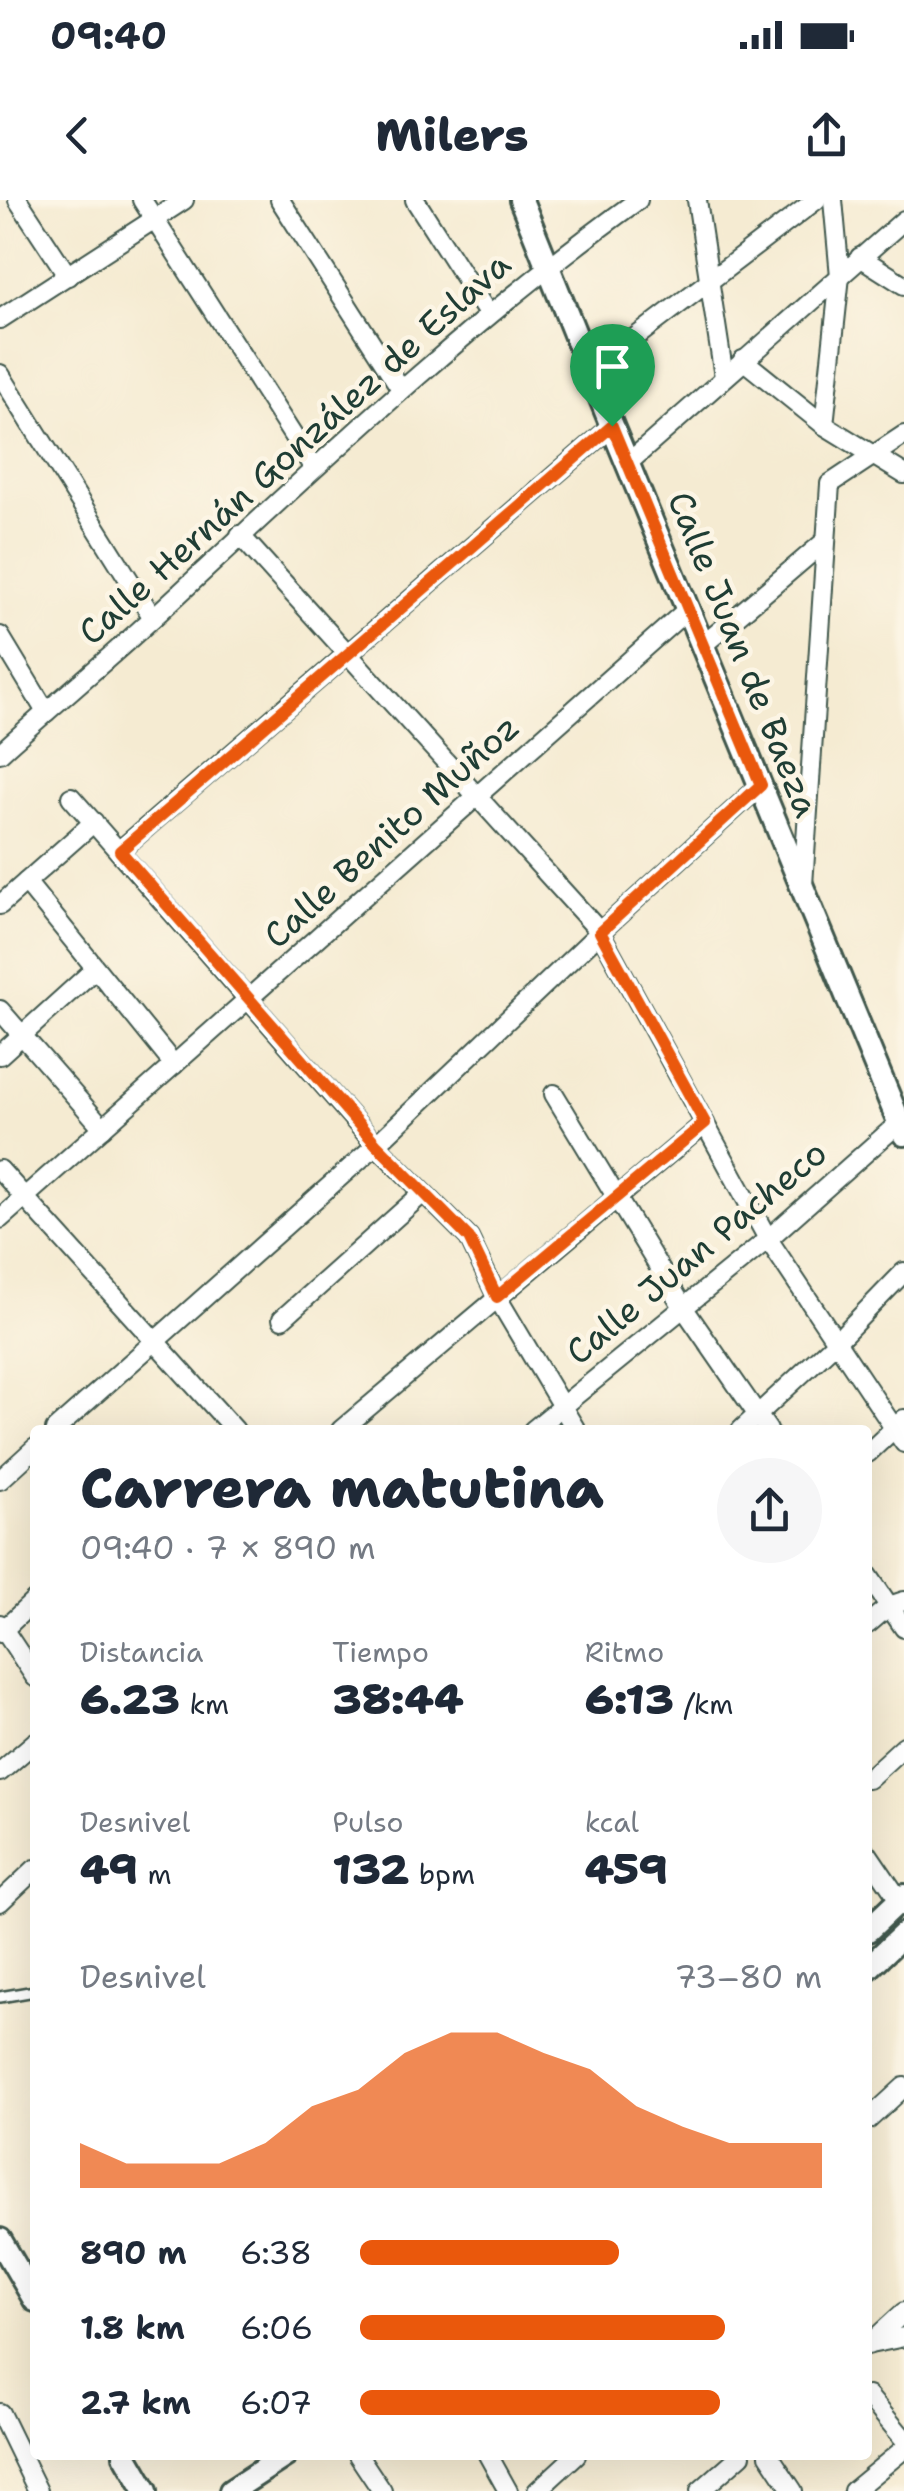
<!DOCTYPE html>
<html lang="es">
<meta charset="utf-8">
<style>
body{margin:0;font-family:"Shantell Sans",sans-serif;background:#f6f6f7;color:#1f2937;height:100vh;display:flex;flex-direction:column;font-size:38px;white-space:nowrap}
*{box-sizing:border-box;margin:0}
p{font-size:32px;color:#747a83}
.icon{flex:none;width:55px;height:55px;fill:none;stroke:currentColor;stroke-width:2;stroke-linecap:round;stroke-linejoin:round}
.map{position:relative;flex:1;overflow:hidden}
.details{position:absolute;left:30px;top:1225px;width:842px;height:1035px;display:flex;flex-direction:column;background:#fff;border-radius:10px;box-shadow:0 10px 40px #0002}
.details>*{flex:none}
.pin{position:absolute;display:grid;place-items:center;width:85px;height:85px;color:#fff;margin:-102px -42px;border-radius:50% 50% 50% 0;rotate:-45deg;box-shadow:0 0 10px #0007}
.pin .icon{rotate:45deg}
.round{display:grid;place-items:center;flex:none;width:105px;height:105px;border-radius:52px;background:#f6f6f7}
.summary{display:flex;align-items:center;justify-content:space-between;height:170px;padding:0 50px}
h1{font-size:55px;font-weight:800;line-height:75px}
.stats{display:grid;grid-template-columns:repeat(3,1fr);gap:15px;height:170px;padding:10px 50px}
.stats div{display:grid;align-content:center}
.stats b{font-size:42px;font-weight:800}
.stats small{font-size:28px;font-weight:400}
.stats p{font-size:28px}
.chart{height:280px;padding:20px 50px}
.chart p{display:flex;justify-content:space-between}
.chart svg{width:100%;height:180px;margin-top:10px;fill:#ea580c;opacity:.7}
ul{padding:0 50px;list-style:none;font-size:32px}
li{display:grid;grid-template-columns:160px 120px 1fr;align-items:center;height:75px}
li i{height:25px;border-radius:12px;background:#ea580c}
.status{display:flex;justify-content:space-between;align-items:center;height:70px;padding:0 50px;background:#fff;direction:ltr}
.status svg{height:28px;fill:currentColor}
header{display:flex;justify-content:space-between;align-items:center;height:130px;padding:0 50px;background:#fff;font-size:45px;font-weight:800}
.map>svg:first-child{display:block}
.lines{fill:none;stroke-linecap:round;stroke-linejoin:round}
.service-casing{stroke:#3f574c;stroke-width:14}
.minor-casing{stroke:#3f574c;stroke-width:22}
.tertiary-casing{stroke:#3f574c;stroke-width:28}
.service{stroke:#fff;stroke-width:9}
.minor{stroke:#fff;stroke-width:18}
.tertiary{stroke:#fff;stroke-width:22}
.route-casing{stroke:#fff;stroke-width:20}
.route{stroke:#ea580c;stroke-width:12}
.labels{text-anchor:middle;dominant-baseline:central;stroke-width:9;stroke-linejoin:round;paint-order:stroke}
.street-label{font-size:35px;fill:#1f3d34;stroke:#fcf5e5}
</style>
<div class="status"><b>09:40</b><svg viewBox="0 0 49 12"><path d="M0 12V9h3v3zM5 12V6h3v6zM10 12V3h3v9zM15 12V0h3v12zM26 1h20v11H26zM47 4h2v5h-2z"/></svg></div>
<header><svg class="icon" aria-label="back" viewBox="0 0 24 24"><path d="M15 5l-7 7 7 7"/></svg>Milers<svg class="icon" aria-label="share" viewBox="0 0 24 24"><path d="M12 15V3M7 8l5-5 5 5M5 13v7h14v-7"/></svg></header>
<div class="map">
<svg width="904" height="2291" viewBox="0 0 904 2291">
<rect width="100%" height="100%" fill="#fcf5e5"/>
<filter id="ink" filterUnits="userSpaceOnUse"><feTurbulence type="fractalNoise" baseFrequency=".01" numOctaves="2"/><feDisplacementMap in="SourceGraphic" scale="20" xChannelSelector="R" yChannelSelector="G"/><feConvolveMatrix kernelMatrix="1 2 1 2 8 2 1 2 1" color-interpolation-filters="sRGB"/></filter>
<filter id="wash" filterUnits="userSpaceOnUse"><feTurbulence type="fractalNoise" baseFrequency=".0048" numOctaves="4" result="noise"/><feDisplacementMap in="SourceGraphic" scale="40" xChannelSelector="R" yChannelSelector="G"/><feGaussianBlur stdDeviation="2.25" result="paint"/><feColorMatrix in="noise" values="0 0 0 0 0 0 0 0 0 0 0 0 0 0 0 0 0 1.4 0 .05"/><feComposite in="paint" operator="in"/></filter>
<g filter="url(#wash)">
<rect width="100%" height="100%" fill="#f5ebd2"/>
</g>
<g filter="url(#ink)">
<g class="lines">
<g class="service-casing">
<path id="service" d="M0,1797l35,-6"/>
</g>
<g class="minor-casing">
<g id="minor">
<path d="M18,0l50,76"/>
<path d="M142,0l171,267"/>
<path d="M280,0l121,189"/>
<path d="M415,0l73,114"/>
<path d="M697,0l27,177"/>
<path d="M860,57l44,28"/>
<path d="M0,119l184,-119"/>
<path d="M743,160l81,65 80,49"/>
<path d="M591,171l225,-171"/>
<path d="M0,174l153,244"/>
<path d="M824,225l16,-149 -7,-76"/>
<path d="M628,263l276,-243"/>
<path d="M240,335l360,397 168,307 136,204"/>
<path d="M0,436l46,76"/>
<path d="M702,446l122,-104"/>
<path d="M0,553c51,-46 104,-90 154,-136 157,-145 310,-292 484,-417"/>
<path d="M71,597l305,348 93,93 28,59 79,133"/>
<path d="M119,651l493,-425"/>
<path d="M26,682l148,183"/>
<path d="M803,685l27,-401 74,-49"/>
<path d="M0,705l94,-83"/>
<path d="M0,810l103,118"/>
<path d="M0,855l95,-86"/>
<path d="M554,894l129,213 85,123"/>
<path d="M0,970l235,260"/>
<path d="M0,1019l689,-611"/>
<path d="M282,1119l141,-126"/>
<path d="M55,1230l321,-285 224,-213 161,-147"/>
<path d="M341,1230l364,-307"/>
<path d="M533,1230l235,-191 131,-116"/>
<path d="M741,1230l96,-89 67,-69"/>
<path d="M868,1253l36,-34"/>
<path d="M0,1280l35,-32"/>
<path d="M868,1375l36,53"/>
<path d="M0,1424l35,53"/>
<path d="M868,1424l21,-18 15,-5"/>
<path d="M0,1433l35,-33"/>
<path d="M0,1572l35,-30"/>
<path d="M868,1579l36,-33"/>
<path d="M868,1654l36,53"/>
<path d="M0,1702l35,-33"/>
<path d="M868,1920l36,-33"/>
<path d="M870,2144l34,-7"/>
<path d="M868,2145l36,-33"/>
<path d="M868,2196l36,43"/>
<path d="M0,2213l38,78"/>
<path d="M358,2255l24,36"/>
<path d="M488,2255l20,36"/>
<path d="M769,2255l24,36"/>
<path d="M537,2291l39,-36"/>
<path d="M700,2291l41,-36"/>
<path d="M853,2291l51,-42"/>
</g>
</g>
<g class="tertiary-casing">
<g id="tertiary">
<path d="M521,0l91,226 292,708"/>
<path d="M868,1730l36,-34"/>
<path d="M868,1768l36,-34"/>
<path d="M0,2040l35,60"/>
<path d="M125,2255l21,36"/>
<path d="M231,2291l55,-36"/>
</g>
</g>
<use href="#service" class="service"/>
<use href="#minor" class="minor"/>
<use href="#tertiary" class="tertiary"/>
</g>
</g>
<g class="lines" filter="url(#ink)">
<g class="route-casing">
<path id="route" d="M612,226l149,359 -161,147 105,191 -208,174 -28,-59 -93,-94 -256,-293z"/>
</g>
<use href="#route" class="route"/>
</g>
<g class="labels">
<g class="street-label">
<text transform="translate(294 248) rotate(-42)">Calle Hernán González de Eslava</text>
<text transform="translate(744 454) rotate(68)">Calle Juan de Baeza</text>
<text transform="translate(391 631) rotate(-42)">Calle Benito Muñoz</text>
<text transform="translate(696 1052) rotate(-40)">Calle Juan Pacheco</text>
</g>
</g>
</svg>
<div class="pin" style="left:612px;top:226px;background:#1e9e55"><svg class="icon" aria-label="arrive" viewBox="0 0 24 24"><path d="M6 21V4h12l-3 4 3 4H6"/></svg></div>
<section class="details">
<div class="summary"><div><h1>Carrera matutina</h1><p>09:40 · 7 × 890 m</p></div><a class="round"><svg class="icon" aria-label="share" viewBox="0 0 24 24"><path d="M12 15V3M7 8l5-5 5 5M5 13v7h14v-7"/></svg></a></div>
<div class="stats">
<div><p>Distancia</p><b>6.23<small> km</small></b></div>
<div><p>Tiempo</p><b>38:44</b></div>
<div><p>Ritmo</p><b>6:13<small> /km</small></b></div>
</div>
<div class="stats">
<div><p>Desnivel</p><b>49<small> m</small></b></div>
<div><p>Pulso</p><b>132<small> bpm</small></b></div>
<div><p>kcal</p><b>459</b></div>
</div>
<div class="chart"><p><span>Desnivel</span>73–80 m</p>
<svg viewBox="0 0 160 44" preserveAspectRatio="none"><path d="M0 44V33L10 38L20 38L30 38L40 33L50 24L60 20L70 11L80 6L90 6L100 11L110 15L120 24L130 29L140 33L150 33L160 33V44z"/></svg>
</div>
<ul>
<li><b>890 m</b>6:38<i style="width:56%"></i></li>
<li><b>1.8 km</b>6:06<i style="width:79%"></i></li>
<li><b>2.7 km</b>6:07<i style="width:78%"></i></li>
</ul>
</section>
</div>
